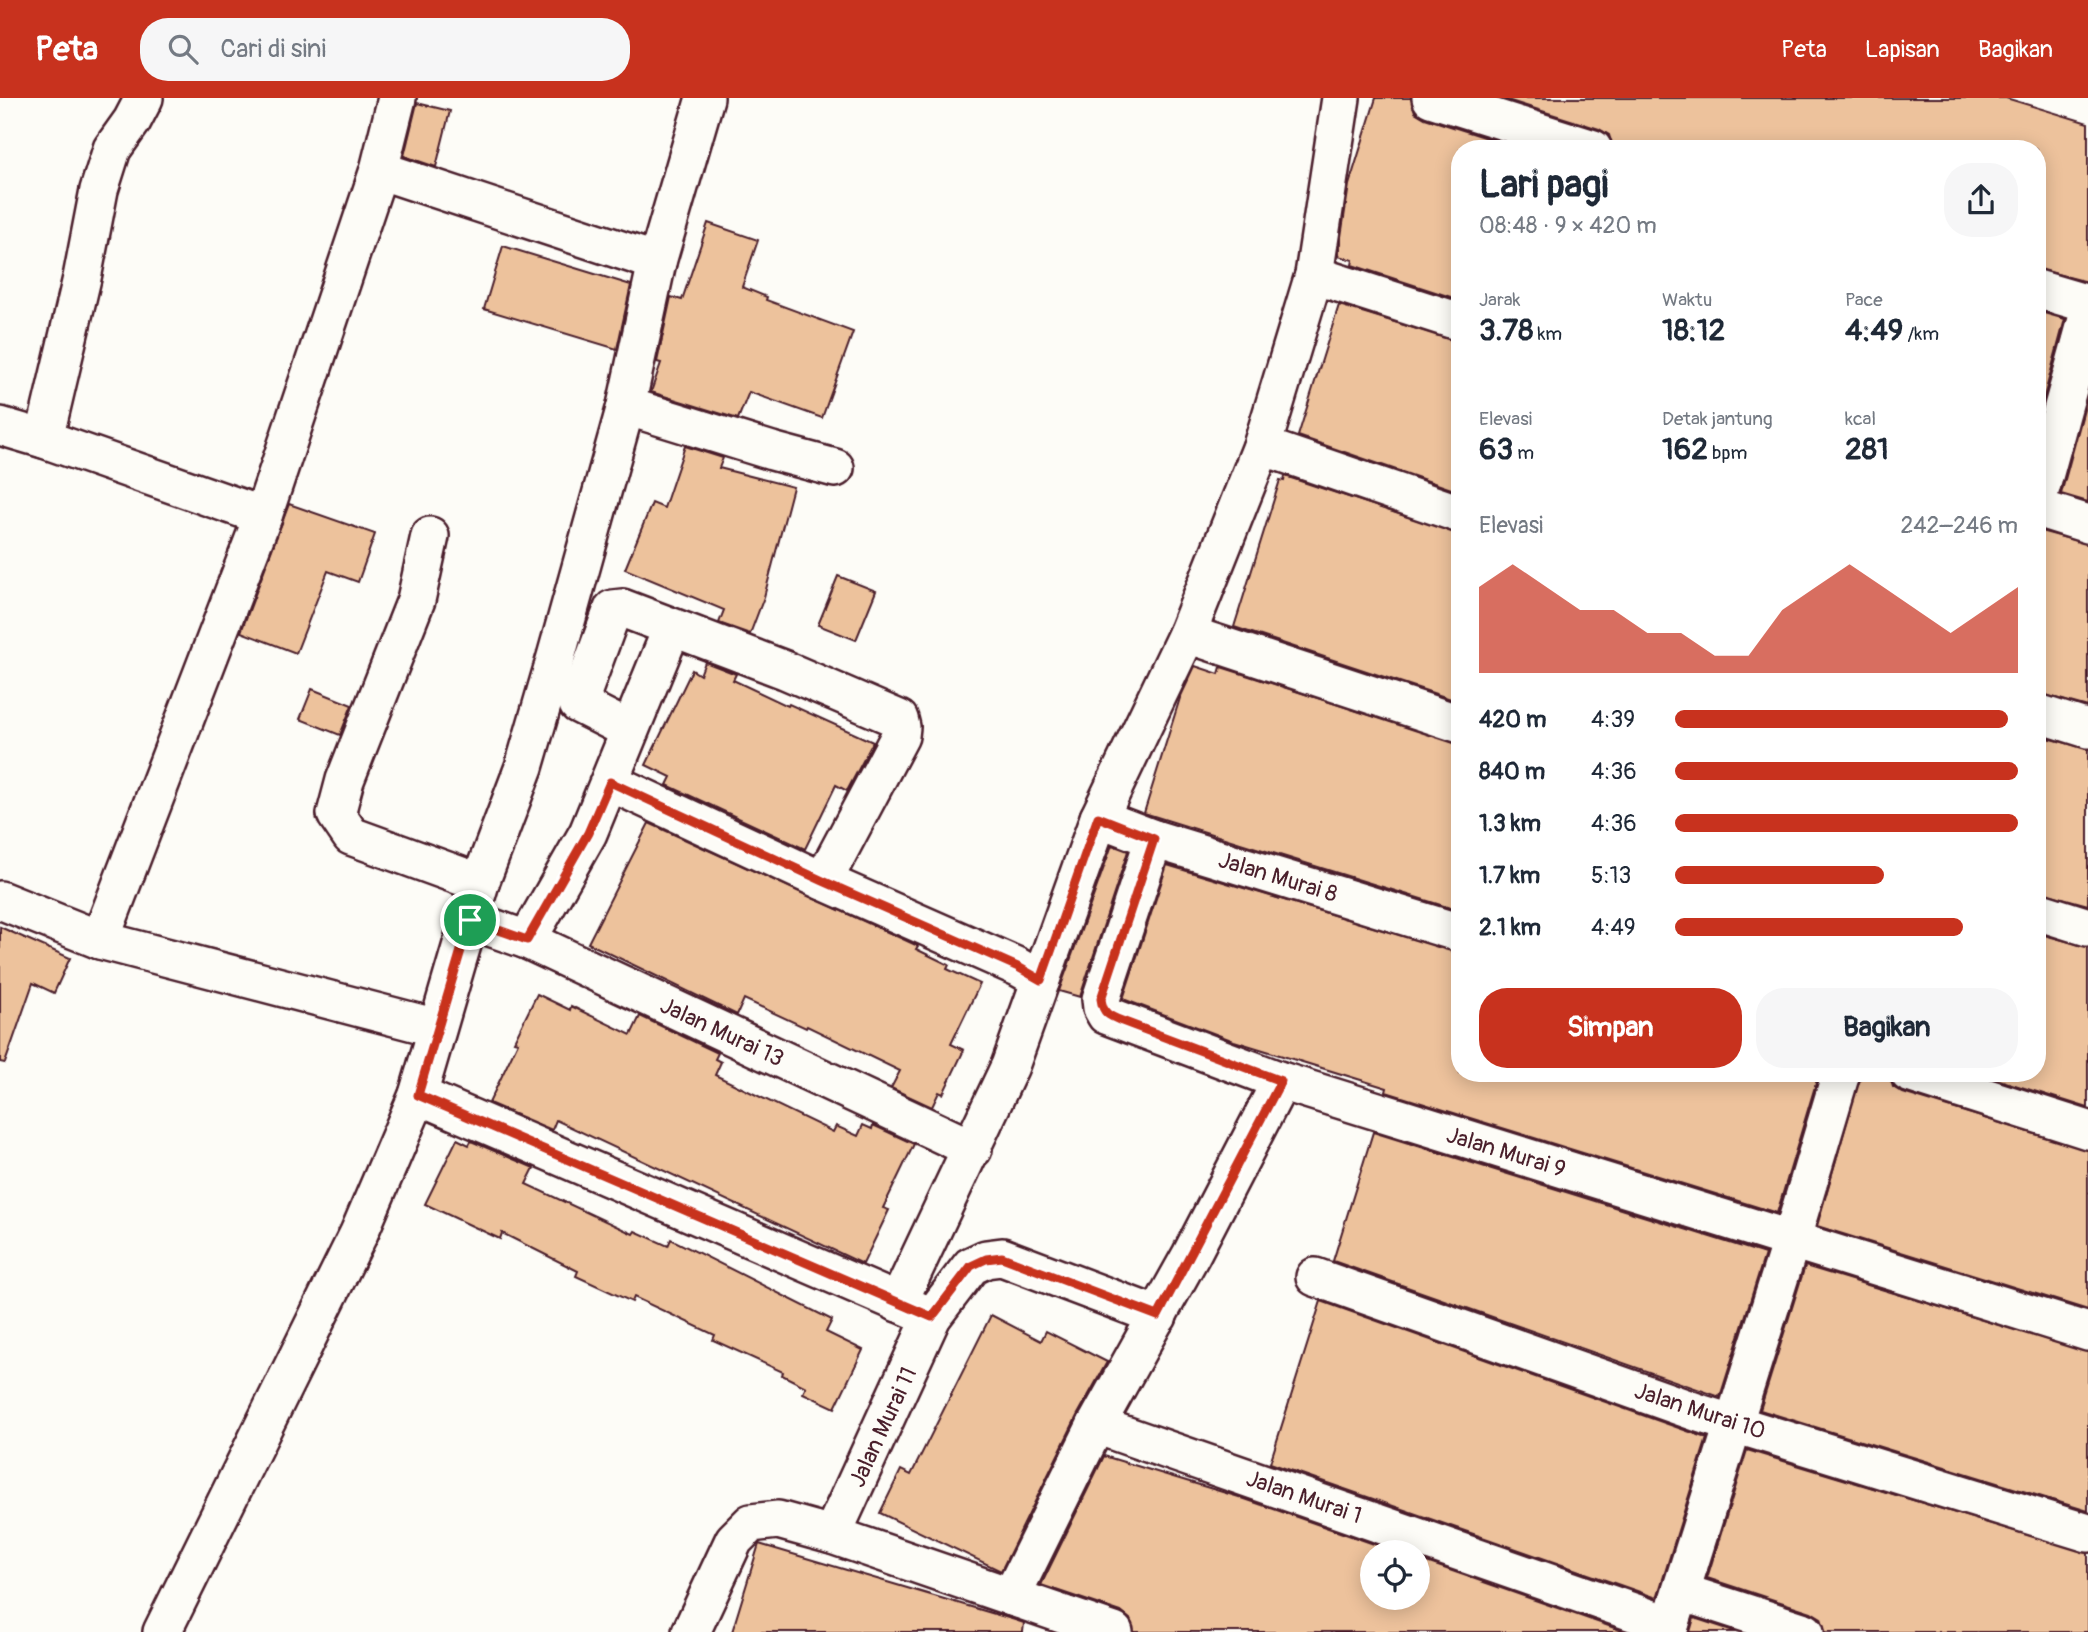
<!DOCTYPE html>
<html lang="id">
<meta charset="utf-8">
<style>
body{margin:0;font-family:Pangolin,sans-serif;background:#f6f6f7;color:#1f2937;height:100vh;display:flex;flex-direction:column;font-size:26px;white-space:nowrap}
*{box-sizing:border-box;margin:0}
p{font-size:23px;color:#747a83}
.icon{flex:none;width:38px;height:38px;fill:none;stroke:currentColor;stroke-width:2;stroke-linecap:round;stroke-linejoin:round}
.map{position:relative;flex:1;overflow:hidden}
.sheet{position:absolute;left:1451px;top:42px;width:595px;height:942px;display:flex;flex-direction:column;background:#fff;border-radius:28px;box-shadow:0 4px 18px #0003}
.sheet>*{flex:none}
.controls{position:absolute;left:1360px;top:1442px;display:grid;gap:14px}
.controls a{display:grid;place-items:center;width:70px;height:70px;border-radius:50%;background:#fff;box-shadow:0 4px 18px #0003;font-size:35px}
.pin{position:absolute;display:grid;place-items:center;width:60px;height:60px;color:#fff;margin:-30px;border:4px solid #fff;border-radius:50%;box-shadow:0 2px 7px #0007}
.round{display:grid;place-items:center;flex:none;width:74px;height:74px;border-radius:28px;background:#f6f6f7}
.headline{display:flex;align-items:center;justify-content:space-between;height:119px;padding:0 28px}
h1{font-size:38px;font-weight:800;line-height:52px}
.metrics{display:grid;grid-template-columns:repeat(3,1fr);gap:10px;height:119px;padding:7px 28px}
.metrics div{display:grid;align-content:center}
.metrics b{font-size:30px;font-weight:800}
.metrics small{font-size:19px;font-weight:400}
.metrics p{font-size:19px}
.chart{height:196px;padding:14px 28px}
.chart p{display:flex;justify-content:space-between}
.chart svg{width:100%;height:126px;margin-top:7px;fill:#c8321e;opacity:.7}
.action{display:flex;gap:14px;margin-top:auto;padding:14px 28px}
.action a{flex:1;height:80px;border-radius:28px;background:#c8321e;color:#fff;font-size:28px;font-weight:800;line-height:80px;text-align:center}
.action a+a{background:#f6f6f7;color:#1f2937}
ul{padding:0 28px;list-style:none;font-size:23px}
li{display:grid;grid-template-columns:112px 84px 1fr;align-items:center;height:52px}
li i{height:18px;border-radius:9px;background:#c8321e}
header{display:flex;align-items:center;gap:42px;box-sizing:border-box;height:98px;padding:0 35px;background:#c8321e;color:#fff}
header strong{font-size:33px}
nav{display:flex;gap:38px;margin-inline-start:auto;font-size:24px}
.search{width:490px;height:63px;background:#f6f6f7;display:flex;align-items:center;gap:18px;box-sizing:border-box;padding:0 24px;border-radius:28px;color:#747a83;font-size:26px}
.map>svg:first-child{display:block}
.building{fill:#edc29c;stroke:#4a1f2b;stroke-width:2}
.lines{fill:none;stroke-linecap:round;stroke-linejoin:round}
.street-casing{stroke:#4a1f2b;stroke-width:42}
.street{stroke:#fdfcf7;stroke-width:37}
.route-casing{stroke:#fff;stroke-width:14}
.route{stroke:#c8321e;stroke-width:9}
.labels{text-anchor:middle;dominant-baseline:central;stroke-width:7;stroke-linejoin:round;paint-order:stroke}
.street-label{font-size:23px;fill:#4a1f2b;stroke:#fdfcf7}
</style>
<header>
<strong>Peta</strong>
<div class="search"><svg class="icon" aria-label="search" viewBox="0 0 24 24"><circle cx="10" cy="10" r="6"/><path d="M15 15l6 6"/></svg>Cari di sini</div>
<nav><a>Peta</a><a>Lapisan</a><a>Bagikan</a></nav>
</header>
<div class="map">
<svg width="2088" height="1534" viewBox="0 0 2088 1534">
<rect width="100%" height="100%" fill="#fdfcf7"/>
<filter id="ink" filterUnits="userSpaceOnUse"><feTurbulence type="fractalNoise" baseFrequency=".0143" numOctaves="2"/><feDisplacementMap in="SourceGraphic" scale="14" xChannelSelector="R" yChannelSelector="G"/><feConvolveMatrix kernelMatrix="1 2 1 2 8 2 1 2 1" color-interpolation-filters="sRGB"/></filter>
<g filter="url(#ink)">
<g class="building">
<path d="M1376,0h35l4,14 10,6 97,31h-62v151l-108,-35 1,-5 -15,-4 11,-71z"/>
<path d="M1501,0h505l82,25v159l-51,-13v-120h-424l-4,-14 -10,-6z"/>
<path d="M417,5l33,8 -14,56 -32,-11z"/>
<path d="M708,125l50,17 -16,47 25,10 -1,3 87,32 -31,86 -73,-26 -11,27 -87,-27 10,-29 -4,-1 14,-65 11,3z"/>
<path d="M503,148l128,39 -14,64 -133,-40z"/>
<path d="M1339,207l121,37v150l-162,-56z"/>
<path d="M2037,213l28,8 -28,104z"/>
<path d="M2088,297v107l-27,-8z"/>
<path d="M685,348l38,12 -4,10 74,19 -29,110 -14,37 -31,-11 5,-13 -99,-41 27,-66 12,5z"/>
<path d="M1285,378l175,58v168l-226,-75 46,-147 4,1z"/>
<path d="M289,406l86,30 -17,48 -30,-11 -32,82 -55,-21z"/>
<path d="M2037,432l51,14v163l-51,-14z"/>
<path d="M838,478l38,15 -20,49 -38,-15z"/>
<path d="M705,564l31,12 -3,6 55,26 1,-2 84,38 -26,49 -11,-6 -31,64 -138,-64 4,-8 -25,-12 46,-95 8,5z"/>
<path d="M1195,568l24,8 2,-7 239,77v167l-316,-98 36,-115z"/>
<path d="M312,591l40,16 -12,30 -40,-16z"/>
<path d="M2037,637l51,14v156l-51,-14z"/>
<path d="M649,725l269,123 -2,3 33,16 -2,4 33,15 -29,60 13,6 -21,44 -4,-2 -7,15 -41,-19 9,-17 -93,-45 -1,2 -62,-29 -7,16 -149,-72z"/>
<path d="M1112,747l16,6 -48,146 -21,-6z"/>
<path d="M1167,767l293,88v120h359l-42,140 -391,-121 1,-4 -153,-47 -111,-42z"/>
<path d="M0,829l70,31 -16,35 -21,-10 -28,80 -5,-1z"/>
<path d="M2037,835l51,14v161l-111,-35h60z"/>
<path d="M537,896l33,16 1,-4 60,29 9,-19 78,37 -3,6 6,3 -6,13 118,57 3,-6 22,10 5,-11 9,4 1,-4 41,19 -31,64 6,2 -26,54 -307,-144 -4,10 -63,-27 29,-61 -4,-1z"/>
<path d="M1861,975h28l4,14 10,6 185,57v160l-271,-84z"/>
<path d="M1373,1034l392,122 -45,143 -387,-136z"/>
<path d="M457,1041l12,6 2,-4 63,27 -8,16 107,50 2,-3 33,15 3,-7 161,81 -6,12 37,18 -28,58 -32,-15 3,-6 -24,-12 1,-3 -70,-32 2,-5 -81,-38 -2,5 -56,-26 2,-5 -76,-38 -2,6 -75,-35z"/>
<path d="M1805,1168l283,86v159l-328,-101z"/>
<path d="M1321,1203l386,137 -50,160 -387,-135z"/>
<path d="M991,1217l50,26 5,-10 61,31 -30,54 -76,155 -121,-58 21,-43 10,5z"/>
<path d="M1747,1352l341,103v79h-263l-4,-14 -10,-6 -104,-34z"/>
<path d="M1104,1358l135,41 158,55h-25v46h46v-39l208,73h-492l-4,-13 -9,-7 -80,-27z"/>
<path d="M759,1446l256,76 9,3 -1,9h-291z"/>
<path d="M1694,1520l43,14h-47z"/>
</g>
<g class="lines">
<g class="street-casing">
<g id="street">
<path d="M1431,0l162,51"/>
<path d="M379,72l278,92"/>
<path d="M1314,177l146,47"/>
<path d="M2037,191l51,15"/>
<path d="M626,308l146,45 63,17"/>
<path d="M0,328l44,13 219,77"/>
<path d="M44,341l38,-161 17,-88 13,-41 20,-28 12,-23"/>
<path d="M1262,348l198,68"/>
<path d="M2037,404l51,-186"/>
<path d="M2037,410l51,16"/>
<path d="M430,438l-14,64 -71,180 -9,34 15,22 129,47"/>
<path d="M1187,536l273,90"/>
<path d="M2037,615l51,16"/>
<path d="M629,632l-51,-26 35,-95 9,-1 163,62 114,49 2,8 -1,9 -77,145"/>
<path d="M610,684l213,99 195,86 23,13"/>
<path d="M1099,720l55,21 306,94"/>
<path d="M1154,741l-53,160 1,9 4,7 175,66 807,251"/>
<path d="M0,802l100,40 337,88"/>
<path d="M2037,813l51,16"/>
<path d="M470,822l57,20 446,209"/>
<path d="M100,842l163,-424 116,-346 18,-72"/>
<path d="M527,842l61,-107 84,-205"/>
<path d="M1909,975l179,57"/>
<path d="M418,997l514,222"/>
<path d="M1315,1179l387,137 386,119"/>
<path d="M898,1205l112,-237 89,-248 88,-184 75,-188 52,-171 27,-177"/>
<path d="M1096,1327l574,200"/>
<path d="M832,1437l100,-218 39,-51 15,-7 16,-2 156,59"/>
<path d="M1681,1494l124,40"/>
<path d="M1011,1499l85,-172 95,-170 90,-174"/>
<path d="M162,1534l197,-399 59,-138 62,-212 44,-116 32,-110 70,-251 31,-144 48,-164"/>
<path d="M691,1534l43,-92 17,-17 27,-3 54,15 282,97"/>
<path d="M1668,1534l123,-391 50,-168"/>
</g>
</g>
<use href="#street" class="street"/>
</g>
</g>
<g class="lines" filter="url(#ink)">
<g class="route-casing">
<path id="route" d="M610,684l213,99 195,86 23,13 57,-163 56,22 -53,160c2,15 8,17 21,22l159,60 -123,235 -156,-59 -16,2 -15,7 -39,51 -514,-222 52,-175 57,20 61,-107z"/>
</g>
<use href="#route" class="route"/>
</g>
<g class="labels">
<g class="street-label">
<text transform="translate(1278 779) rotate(17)">Jalan Murai 8</text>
<text transform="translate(722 934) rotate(25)">Jalan Murai 13</text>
<text transform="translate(1506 1054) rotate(17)">Jalan Murai 9</text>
<text transform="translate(1700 1313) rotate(18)">Jalan Murai 10</text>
<text transform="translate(883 1329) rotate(-65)">Jalan Murai 11</text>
<text transform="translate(1304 1399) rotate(19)">Jalan Murai 1</text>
</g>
</g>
</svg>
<div class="controls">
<a><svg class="icon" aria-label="locate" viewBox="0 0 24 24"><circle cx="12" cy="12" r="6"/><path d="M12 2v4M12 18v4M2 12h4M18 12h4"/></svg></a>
</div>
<div class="pin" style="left:470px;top:822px;background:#1e9e55"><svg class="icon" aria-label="arrive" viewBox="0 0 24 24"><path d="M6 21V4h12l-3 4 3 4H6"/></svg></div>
<section class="sheet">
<div class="headline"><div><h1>Lari pagi</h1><p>08:48 · 9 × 420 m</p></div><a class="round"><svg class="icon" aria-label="share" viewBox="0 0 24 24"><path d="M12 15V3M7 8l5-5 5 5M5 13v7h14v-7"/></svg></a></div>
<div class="metrics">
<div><p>Jarak</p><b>3.78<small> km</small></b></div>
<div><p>Waktu</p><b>18:12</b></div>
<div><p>Pace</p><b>4:49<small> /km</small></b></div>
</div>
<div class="metrics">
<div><p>Elevasi</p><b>63<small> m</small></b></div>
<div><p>Detak jantung</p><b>162<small> bpm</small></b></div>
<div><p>kcal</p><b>281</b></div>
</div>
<div class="chart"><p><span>Elevasi</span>242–246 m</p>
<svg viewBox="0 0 160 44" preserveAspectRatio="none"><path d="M0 44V14L10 6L20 14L30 22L40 22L50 30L60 30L70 38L80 38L90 22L100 14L110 6L120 14L130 22L140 30L150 22L160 14V44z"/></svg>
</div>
<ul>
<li><b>420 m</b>4:39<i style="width:97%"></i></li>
<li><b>840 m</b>4:36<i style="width:100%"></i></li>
<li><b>1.3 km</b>4:36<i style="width:100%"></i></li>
<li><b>1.7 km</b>5:13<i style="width:61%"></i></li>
<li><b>2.1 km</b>4:49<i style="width:84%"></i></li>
</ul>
<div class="action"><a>Simpan</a><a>Bagikan</a></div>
</section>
</div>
